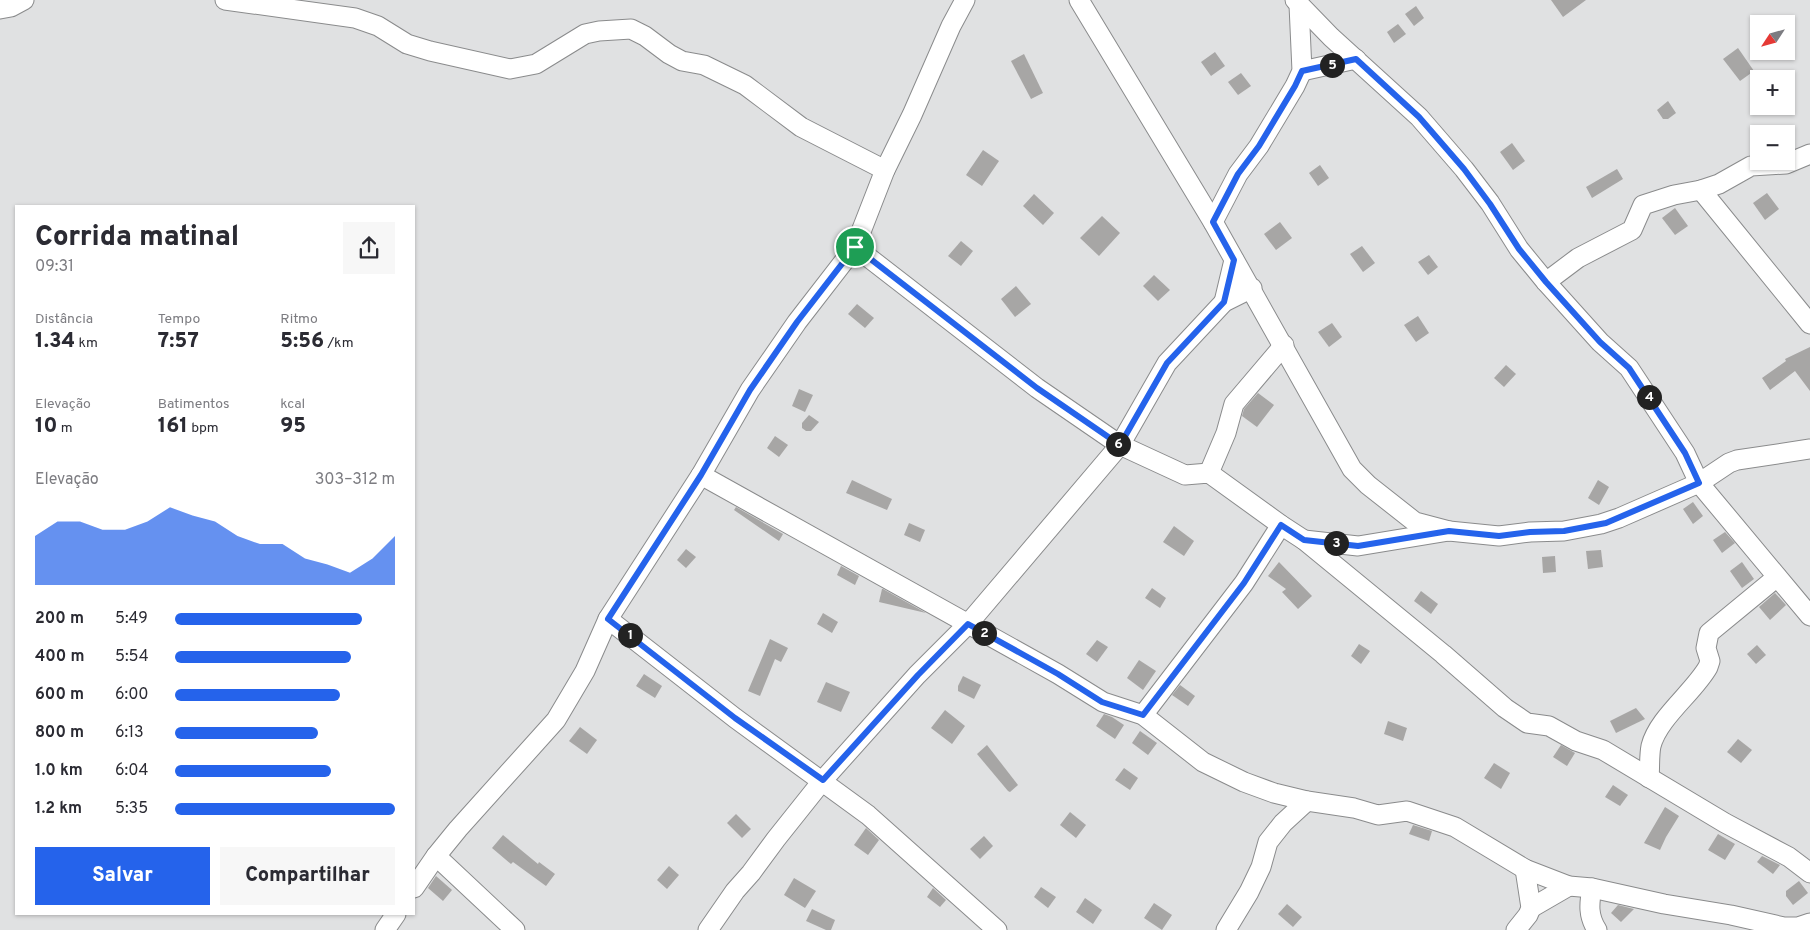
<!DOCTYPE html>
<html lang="pt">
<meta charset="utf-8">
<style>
body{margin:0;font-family:Overpass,sans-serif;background:#f7f7f7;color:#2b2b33;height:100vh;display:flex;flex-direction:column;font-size:19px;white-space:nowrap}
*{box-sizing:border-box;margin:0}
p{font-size:16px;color:#7c7c81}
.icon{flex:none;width:28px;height:28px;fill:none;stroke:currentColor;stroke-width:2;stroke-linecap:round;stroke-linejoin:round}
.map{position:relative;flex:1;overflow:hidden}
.side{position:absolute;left:15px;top:205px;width:400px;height:710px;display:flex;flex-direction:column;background:#fff;border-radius:0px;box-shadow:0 1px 4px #0004}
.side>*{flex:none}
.needle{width:32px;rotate:234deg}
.fabs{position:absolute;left:1750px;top:15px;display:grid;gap:10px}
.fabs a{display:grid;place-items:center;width:45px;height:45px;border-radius:0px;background:#fff;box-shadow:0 1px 4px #0004;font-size:25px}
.pin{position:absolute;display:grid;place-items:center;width:42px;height:42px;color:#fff;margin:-21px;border:2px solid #fff;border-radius:50%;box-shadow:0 1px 5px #0007}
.km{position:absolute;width:25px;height:25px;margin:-12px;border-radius:50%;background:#222;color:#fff;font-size:14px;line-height:25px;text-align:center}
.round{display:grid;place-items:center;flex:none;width:52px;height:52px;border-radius:0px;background:#f7f7f7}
.overview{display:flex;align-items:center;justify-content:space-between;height:85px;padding:0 20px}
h1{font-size:28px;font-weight:800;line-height:38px}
.figures{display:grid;grid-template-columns:repeat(3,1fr);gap:8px;height:85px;padding:5px 20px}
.figures div{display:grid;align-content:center}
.figures b{font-size:21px;font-weight:800}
.figures small{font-size:14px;font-weight:400}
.figures p{font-size:14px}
.chart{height:140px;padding:10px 20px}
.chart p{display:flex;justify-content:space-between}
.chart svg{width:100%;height:90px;margin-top:5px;fill:#2563eb;opacity:.7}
.cta{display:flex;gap:10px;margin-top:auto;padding:10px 20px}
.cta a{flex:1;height:58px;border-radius:0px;background:#2563eb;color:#fff;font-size:20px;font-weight:800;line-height:58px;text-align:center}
.cta a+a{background:#f7f7f7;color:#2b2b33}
ul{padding:0 20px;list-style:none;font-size:16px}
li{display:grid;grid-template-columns:80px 60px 1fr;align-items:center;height:38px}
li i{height:12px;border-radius:6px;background:#2563eb}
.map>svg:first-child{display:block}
.building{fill:#a7a6a5}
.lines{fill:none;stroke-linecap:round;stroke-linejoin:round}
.minor-casing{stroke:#8a8b8c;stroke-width:21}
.minor{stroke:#fff;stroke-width:19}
.route-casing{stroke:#fff;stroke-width:10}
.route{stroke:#2563eb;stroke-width:6}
</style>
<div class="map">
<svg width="1810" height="930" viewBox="0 0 1810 930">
<rect width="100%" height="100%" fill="#e0e1e2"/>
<g class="building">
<path d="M1551,0h35l-23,17z"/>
<path d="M1416,6l8,12 -10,8 -9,-12z"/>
<path d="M1398,24l8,10 -12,9 -7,-11z"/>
<path d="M1738,48l16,23 -14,10 -17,-22z"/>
<path d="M1215,52l10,14 -14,10 -10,-14z"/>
<path d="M1024,54l19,39 -12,6 -20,-38z"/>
<path d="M1241,73l10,13 -13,9 -10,-13z"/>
<path d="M1668,101l8,12 -8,6h-5l-6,-9z"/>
<path d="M1512,143l13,18 -12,9 -13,-18z"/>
<path d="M983,150l16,11 -17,25 -16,-11z"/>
<path d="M1320,165l9,13 -11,8 -9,-13z"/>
<path d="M1617,169l6,10 -31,19 -6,-11z"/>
<path d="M1767,193l12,16 -14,11 -12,-17z"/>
<path d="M1034,194l20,19 -11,12 -20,-19z"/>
<path d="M1675,208l13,18 -13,9 -13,-17z"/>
<path d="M1102,216l18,17 -21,23 -19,-18z"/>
<path d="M1280,222l12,16 -16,12 -12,-16z"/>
<path d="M961,241l12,10 -12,15 -13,-10z"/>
<path d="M1362,246l13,17 -12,9 -13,-18z"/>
<path d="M1429,255l9,12 -10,8 -10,-13z"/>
<path d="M1154,275l16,15 -12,11 -15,-15z"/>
<path d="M1016,286l15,18 -16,13 -14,-18z"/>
<path d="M857,304l17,14 -9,10 -17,-14z"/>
<path d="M1418,316l11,17 -13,9 -12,-17z"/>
<path d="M1332,323l10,14 -13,10 -11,-15z"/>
<path d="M1810,347v44l-15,-20 -25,19 -8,-12 24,-17 -1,-2z"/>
<path d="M1506,365l10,9 -12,13 -10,-9z"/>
<path d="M799,389l14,6 -8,17 -13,-6z"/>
<path d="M1258,393l16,12 -17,22 -15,-11 2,-7z"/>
<path d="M809,415l10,7 -8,9h-5l-4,-3v-5z"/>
<path d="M775,436l13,9 -9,12 -12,-9z"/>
<path d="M852,480l40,19 -5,11 -41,-17z"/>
<path d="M1598,480l11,7 -10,18 -11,-7z"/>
<path d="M1693,502l10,14 -10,8 -10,-15z"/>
<path d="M736,507l47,27 -4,7 -45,-31z"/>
<path d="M909,523l16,7 -5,12 -16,-7z"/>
<path d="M1174,526l20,15 -10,15 -21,-14z"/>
<path d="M1725,532l10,11 -13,10 -9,-13z"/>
<path d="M686,549l10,8 -10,11 -9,-8z"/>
<path d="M1601,550l2,17 -15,2 -2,-18z"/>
<path d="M1555,556l1,16 -13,1 -1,-16z"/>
<path d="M1279,562l33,34 -14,13 -16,-17 4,-3 -18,-13z"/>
<path d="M1742,562l12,17 -12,9 -12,-17z"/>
<path d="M841,566l18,10 -4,9 -18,-10z"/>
<path d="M1152,588l14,10 -6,10 -15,-10z"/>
<path d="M882,589h1l43,24 -47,-11z"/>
<path d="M1421,591l17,13 -7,10 -17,-13z"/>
<path d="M1775,593l11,12 -16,15 -11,-13z"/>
<path d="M823,613l15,9 -6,11 -15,-9z"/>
<path d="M770,639l18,9 -7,14 -6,-3 -15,37 -12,-5z"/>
<path d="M1097,640l11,7 -11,15 -11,-8z"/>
<path d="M1359,644l11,7 -9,13 -10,-8z"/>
<path d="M1757,645l9,10 -10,9 -9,-10z"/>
<path d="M1139,660l17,11 -13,19 -16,-12z"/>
<path d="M644,674l18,12 -7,12 -19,-12z"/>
<path d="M963,676l18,9 -7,14 -16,-8v-5z"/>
<path d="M826,682l24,10 -9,20 -24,-10z"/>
<path d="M1180,685l15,11 -7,10 -16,-11z"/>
<path d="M1636,708l9,11 -29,14 -6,-12z"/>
<path d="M945,710l20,16 -13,18 -21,-16z"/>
<path d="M1104,714l8,3 12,8 -9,14 -19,-13z"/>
<path d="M1388,721l19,7 -4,13 -19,-7z"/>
<path d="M580,727l17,13 -10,14 -18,-13z"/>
<path d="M1140,731l17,12 -9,12 -16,-12z"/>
<path d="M1738,739l14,11 -11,13 -14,-11z"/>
<path d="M987,745l31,40 -8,7 -2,-1 -31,-37z"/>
<path d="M1561,745l14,8 -8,13 -14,-9z"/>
<path d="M1494,763l16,10 -9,16 -17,-11z"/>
<path d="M1124,768l14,10 -8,12 -15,-10z"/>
<path d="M1613,785l15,10 -8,11 -15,-9z"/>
<path d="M1665,807l14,9 -13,21 -6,13 -16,-7z"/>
<path d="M1070,812l16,13 -10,13 -16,-13z"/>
<path d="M736,814l15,15 -9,9 -15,-15z"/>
<path d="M1413,825l19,6 -3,10 -20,-7z"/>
<path d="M866,828l13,12 -11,15 -14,-10z"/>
<path d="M1718,834l17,10 -10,16 -17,-10z"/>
<path d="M503,835l35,29 1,-2 16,12 -9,12 -33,-24 -2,2 -19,-16z"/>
<path d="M984,836l9,10 -13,13 -10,-10z"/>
<path d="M1762,856l18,9 -7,9 -16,-12z"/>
<path d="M669,866l10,9 -12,14 -10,-9z"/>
<path d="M436,876l16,14 -9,11 -15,-13z"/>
<path d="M794,878l22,13 -11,17 -21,-13z"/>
<path d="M1799,881l9,12 -15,12 -7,-9v-5z"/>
<path d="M1041,887l15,10 -8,11 -14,-11z"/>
<path d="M933,888l13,12 -6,7 -13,-10z"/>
<path d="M1085,898l17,12 -9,14 -17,-12z"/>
<path d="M1154,903l18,12 -10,15 -18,-12z"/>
<path d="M1287,904l15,13 -9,10 -15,-13z"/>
<path d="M1618,905l16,4 -13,13 -10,-9z"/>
<path d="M812,909l23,11 -4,10h-5l-20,-9z"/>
</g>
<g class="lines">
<g class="minor-casing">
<g id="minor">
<path d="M225,0l130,18 23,8 29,18 23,7 80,18 26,-5 49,-30 14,-3 32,-2 14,7 24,18 13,7 22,4 41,20 56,42 84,43"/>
<path d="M1079,0l134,222 139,247 16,16 47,37 34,9"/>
<path d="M1295,0l36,37 88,80 45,52 26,34 29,46 27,33 54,60 29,26 56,85 14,30 111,133"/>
<path d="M0,9l11,-2 13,-7"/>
<path d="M1302,71l54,-12"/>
<path d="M1701,190l109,134"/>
<path d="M1213,222l25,-48 21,-28 36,-60 7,-15 -3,-66"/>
<path d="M855,247l182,141 83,57 65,30 24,-2 72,52 23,15 139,114 62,54 22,15 22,3 27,15 27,9 122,73 64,34 21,16"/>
<path d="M1546,282l32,-24 54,-28 11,-25 31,-10 27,-5 18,-6 32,-18 35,-2 24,-10"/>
<path d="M1224,302l10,-42"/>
<path d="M1209,473l17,-40 8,-29 50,-59"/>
<path d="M701,475l357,199 45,28 40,13 60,47 41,20 30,11 33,8 47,7 24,7 29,-4 48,16 70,42 44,17 23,2 72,16 67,11 53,12h14l12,-4"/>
<path d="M1304,540l54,6 91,-15 50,5 31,-4 34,-1 37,-7 18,-6 80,-35 30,-20 8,-3 73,-11"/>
<path d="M608,619l127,99 133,97 129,115"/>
<path d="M1143,715l101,-132 37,-58"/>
<path d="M1649,778c1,-10 0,-22 2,-32 7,-28 43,-54 57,-79l2,-6 -4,-13 3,-15 68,-56"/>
<path d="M436,856l79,74"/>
<path d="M414,888l22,-32 22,-27 98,-109 29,-49 23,-52 93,-144 49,-85 47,-68 58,-75 30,-77 27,-55 39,-89 14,-26"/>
<path d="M1592,888c-3,16 -4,28 5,42"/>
<path d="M1531,908l38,-22"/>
<path d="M385,930l11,-16"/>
<path d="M708,930l27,-39 16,-18 25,-34 47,-59 94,-105 51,-51 152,-179 47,-82 57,-61 28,-14"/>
<path d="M1226,930l23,-38 12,-25 7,-25 15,-19 24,-22"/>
<path d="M1516,930l12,-15 3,-7 -6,-39"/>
</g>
</g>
<use href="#minor" class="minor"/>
</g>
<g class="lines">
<g class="route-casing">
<path id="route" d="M1356,59l63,58 45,52 26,35 29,45 27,33 54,60 29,26 56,85 14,30 -93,40 -42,8 -34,1 -31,4 -50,-5 -91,15 -54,-6 -23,-15 -37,58 -101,132 -41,-13 -44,-28 -90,-50 -50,51 -95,105 -88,-62 -127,-99 93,-144 49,-85 47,-68 58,-75 182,141 83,57 47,-82 57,-61 10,-42 -21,-38 25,-48 21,-28 36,-60 7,-15z"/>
</g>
<use href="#route" class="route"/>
</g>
</svg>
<div class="fabs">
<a><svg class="needle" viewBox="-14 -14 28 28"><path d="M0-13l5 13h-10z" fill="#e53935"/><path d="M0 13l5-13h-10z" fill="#7c7c81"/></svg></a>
<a>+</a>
<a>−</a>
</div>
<div class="pin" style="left:855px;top:247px;background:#1e9e55"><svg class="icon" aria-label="arrive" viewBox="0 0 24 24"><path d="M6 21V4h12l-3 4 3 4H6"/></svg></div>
<b class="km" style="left:630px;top:635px">1</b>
<b class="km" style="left:984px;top:633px">2</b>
<b class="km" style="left:1336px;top:543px">3</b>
<b class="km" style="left:1649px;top:397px">4</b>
<b class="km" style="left:1332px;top:65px">5</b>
<b class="km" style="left:1118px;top:444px">6</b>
<section class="side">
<div class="overview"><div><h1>Corrida matinal</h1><p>09:31</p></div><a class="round"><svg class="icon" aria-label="share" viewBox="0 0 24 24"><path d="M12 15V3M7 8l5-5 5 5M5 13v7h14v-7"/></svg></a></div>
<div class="figures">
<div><p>Distância</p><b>1.34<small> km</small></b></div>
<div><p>Tempo</p><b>7:57</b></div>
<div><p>Ritmo</p><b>5:56<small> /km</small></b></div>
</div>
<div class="figures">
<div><p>Elevação</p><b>10<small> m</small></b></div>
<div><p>Batimentos</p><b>161<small> bpm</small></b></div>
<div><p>kcal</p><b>95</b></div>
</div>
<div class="chart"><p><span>Elevação</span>303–312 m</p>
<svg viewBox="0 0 160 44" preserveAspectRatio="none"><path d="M0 44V20L10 13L20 13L30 17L40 17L50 13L60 6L70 10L80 13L90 20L100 24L110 24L120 31L130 34L140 38L150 31L160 20V44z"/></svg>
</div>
<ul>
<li><b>200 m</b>5:49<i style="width:85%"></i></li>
<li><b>400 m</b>5:54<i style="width:80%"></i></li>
<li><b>600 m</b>6:00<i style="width:75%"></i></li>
<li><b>800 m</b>6:13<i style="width:65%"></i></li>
<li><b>1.0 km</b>6:04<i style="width:71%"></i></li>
<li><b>1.2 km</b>5:35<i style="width:100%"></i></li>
</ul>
<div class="cta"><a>Salvar</a><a>Compartilhar</a></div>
</section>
</div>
